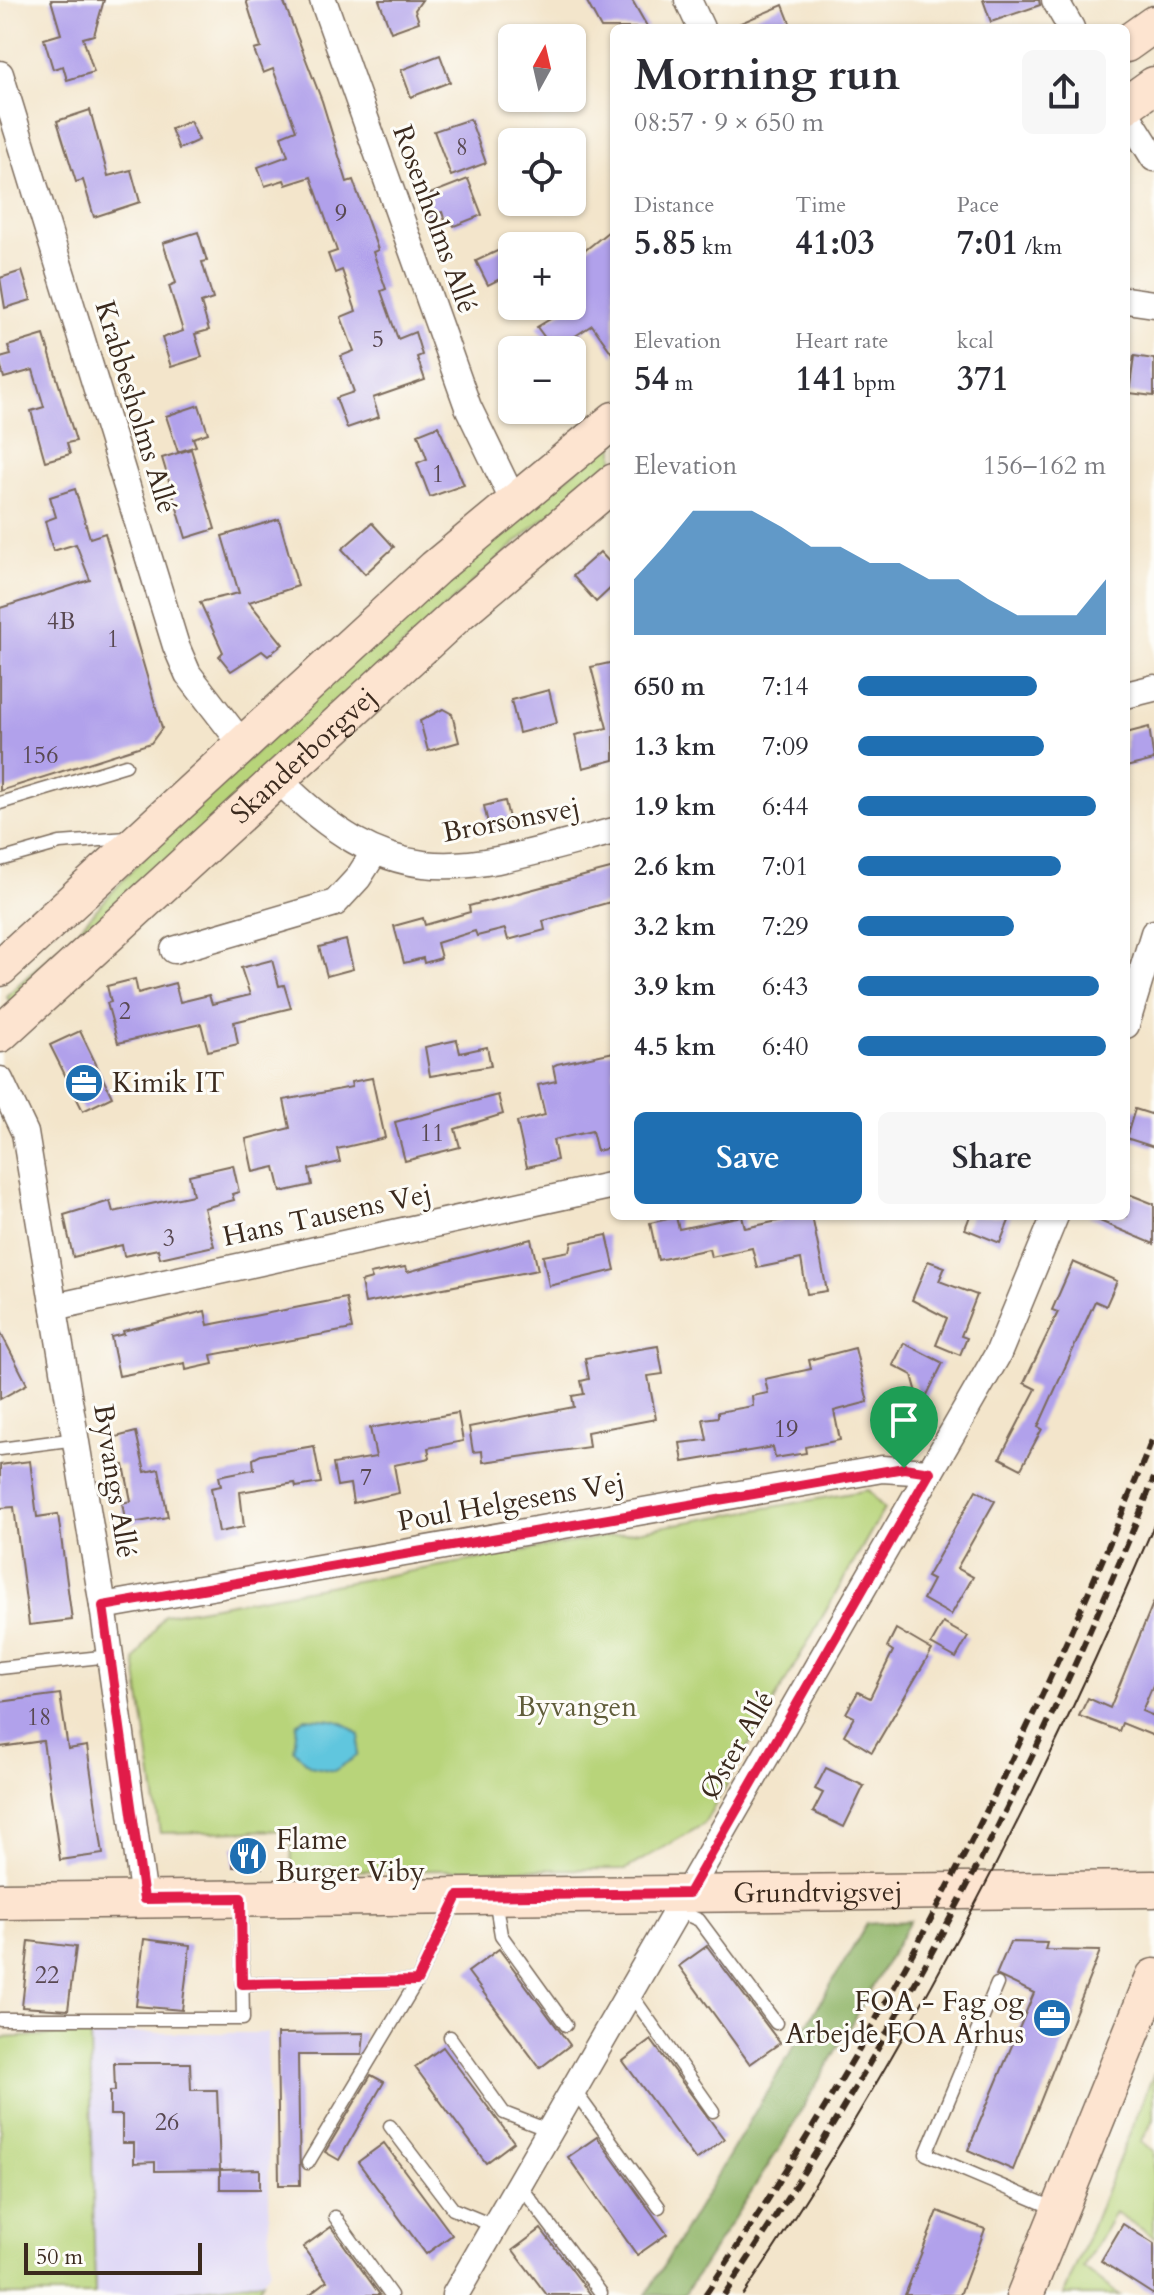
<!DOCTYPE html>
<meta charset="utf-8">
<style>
body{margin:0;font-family:Cardo,serif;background:#f7f7f7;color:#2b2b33;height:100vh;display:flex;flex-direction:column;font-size:30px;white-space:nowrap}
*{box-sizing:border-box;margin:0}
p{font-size:26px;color:#7c7c81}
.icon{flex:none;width:44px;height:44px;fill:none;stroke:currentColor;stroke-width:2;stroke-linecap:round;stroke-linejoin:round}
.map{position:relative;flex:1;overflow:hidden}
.drawer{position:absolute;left:610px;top:24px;width:520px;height:1196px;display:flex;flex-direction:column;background:#fff;border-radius:12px;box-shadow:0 2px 6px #0004}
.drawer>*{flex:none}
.needle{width:52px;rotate:8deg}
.tools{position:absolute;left:498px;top:24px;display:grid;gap:16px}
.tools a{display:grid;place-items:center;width:88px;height:88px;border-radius:12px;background:#fff;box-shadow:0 2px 6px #0004;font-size:40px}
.scale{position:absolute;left:24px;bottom:20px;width:178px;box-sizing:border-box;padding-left:8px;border:4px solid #3b2a1e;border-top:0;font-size:22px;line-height:28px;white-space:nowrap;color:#3b2a1e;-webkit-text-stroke:6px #fdfcf7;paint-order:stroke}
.pin{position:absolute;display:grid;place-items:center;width:68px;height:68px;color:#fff;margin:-82px -34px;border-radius:50% 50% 50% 0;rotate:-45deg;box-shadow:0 0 8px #0007}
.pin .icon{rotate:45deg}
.round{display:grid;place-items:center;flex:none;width:84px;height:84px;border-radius:12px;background:#f7f7f7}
.headline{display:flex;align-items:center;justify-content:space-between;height:136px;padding:0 24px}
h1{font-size:44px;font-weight:700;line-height:60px}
.stats{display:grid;grid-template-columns:repeat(3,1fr);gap:12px;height:136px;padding:8px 24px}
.stats div{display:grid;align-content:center}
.stats b{font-size:34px;font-weight:700}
.stats small{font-size:22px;font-weight:400}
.stats p{font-size:22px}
.chart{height:224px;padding:16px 24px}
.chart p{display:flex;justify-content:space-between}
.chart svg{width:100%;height:144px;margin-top:8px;fill:#1f6fb2;opacity:.7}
.action{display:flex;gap:16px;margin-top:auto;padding:16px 24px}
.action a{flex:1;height:92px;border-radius:12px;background:#1f6fb2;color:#fff;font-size:32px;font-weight:700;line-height:92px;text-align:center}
.action a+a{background:#f7f7f7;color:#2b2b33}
ul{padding:0 24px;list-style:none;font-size:26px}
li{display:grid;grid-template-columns:128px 96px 1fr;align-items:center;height:60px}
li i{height:20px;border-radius:10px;background:#1f6fb2}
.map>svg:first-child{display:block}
.built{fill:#ddd5f6}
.green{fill:#b8d47a;stroke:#7a7f4c;stroke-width:2}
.forest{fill:#92b66a;stroke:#667044;stroke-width:2}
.water{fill:#60c6de;stroke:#4e787e;stroke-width:2}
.building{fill:#b1a1eb}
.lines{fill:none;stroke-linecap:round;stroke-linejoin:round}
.lane-casing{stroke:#7b6b5b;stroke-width:15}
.street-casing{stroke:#7b6b5b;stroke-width:29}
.secondary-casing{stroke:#7b6b5b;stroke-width:39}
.lane{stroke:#fff;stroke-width:12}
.street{stroke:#fff;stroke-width:26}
.secondary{stroke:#fde4d0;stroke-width:36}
.tram{stroke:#3b2a1e;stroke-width:2}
.rail{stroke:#3b2a1e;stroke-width:6;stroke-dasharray:12 6;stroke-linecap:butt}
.route-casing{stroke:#fff;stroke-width:16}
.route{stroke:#e11d48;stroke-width:10}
.labels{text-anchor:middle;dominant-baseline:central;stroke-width:6;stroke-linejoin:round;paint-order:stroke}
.number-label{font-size:24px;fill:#584851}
.street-label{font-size:28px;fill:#3b2a1e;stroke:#fdfcf7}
.poi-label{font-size:28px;fill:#3b2a1e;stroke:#fdfcf7;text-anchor:start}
.park-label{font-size:28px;fill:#605d3a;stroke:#fdfcf7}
</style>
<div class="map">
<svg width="1154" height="2295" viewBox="0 0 1154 2295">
<rect width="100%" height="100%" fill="#fdfcf7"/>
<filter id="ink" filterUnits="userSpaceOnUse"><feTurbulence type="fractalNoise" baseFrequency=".0125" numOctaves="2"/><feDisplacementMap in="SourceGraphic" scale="16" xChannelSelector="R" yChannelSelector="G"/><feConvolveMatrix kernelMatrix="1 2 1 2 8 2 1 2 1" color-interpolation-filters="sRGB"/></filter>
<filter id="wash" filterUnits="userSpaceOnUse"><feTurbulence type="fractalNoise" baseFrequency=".006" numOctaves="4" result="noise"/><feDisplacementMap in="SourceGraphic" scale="32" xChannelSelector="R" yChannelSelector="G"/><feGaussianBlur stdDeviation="1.8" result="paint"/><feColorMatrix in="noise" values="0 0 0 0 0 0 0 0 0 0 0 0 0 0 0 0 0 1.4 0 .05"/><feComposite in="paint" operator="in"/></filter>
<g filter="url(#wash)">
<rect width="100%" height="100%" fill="#f3e5cb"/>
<path class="built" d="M90,2033h177l3,236 -7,12 -104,14h-64z"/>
<g class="green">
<path d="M614,438v25l-84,67 -518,474 -6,-8 72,-66 73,-81 232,-215z"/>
<path d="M868,1490l16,19 -180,315 -78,45 -334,2 -1,-41 -131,3 -25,-173 29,-45z"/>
<path d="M90,2033l5,262h-95v-257z"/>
<path d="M1154,2073v46l-13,23 13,9v86l-39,-25 -32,56 36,27h-55z"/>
<path d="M263,2281l-8,14h-98z"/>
</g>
<path class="forest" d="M910,1921l-129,225 -97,149h-38l221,-371z"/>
<path class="water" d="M305,1718c24,1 37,0 55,17l-3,21 -23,15 -24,-5 -16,-16 3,-26z"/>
<g id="blocks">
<g class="building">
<path d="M51,0h53l-10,35 -11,3 11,34 -27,8 -4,-14 -10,3 -9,-30 17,-5z"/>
<path d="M246,0h37l39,101 25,81 6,-2 25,70 -5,2 13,37 -5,2 17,48 17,-7 7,23 -5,2 8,23 -52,18 6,19 -32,11 -11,-30 18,-6 -13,-36 13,-5 -13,-34 15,-6 -14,-41 -7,3 -7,-19 9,-3 -26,-74 -25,8 -2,-5 -19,6 -7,-19 30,-11 -7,-20 15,-6 -23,-61 -10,4 -9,-23 7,-2z"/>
<path d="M379,0h43l-7,10 4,12 -28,10z"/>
<path d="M586,0h46l16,28h-47z"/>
<path d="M983,0h56l1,5 -49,17z"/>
<path d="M783,5l9,23h-63z"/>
<path d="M440,55l10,27 -39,15 -10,-27z"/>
<path d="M90,110l18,66 23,-6 9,32 -46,15 -11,-37 -7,2 -19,-61z"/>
<path d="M470,119l16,44 -35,13 -17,-45z"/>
<path d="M190,121l9,19 -20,9 -8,-20z"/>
<path d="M468,179l14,36 -28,11 -3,-7 -6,2 -3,-9 -17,6 -8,-19z"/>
<path d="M614,227v129l-22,-31 -38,25 -17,-23 35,-21v-10l12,-8 -12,-18v-9z"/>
<path d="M198,232l9,29 -5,1 11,37 -12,4 8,27 -14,4 7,23 -31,10 -9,-29 21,-7 -14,-45 7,-3 -13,-40z"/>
<path d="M512,244v29l-24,12 -12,-24z"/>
<path d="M22,271l9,29 -26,8 -5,-30z"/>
<path d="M44,335l32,106 -9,2 3,11 -25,7 -14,-50 13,-4 -11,-37 -29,8 -4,-15v-5l11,-3 -3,-9z"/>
<path d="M1134,356l20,3v37l-25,-3z"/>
<path d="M199,405l9,28 -15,5 3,8 -18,6 -12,-36z"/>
<path d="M438,426l26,59 -34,12 -13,-34 10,-4 -9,-25z"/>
<path d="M191,449l24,80 -29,9 -24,-80z"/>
<path d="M75,489l15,49 15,-5 57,195 -11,15 -151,48v-183l90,-28 -14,-36 -23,7 -8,-30 11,-4 -6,-20z"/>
<path d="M279,519l19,67 -49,16 34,42 -15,12 -6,-5 -31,20 -12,-15 4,-4 -23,-50 39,-9 -17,-57z"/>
<path d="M372,523l22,24 -29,27 -23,-25z"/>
<path d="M600,552l14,15v18l-18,17 -23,-26z"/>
<path d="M614,662v98l-31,8 -8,-33 32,-7 -16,-61z"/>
<path d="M549,690l8,33 -38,10 -8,-33z"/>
<path d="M443,709l9,5 7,28 -31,9 -8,-30z"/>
<path d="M1149,727l5,33 -28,7v-34z"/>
<path d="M505,801l5,22 -21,5 -5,-22z"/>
<path d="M614,868v33l-71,20 2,9 -37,10 -3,-11 -28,7 -2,-5 -38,12 4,15 -17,5 -1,-5 -19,5 -10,-37 29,-8 2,7 45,-13 -1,-6z"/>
<path d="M346,940l7,29 -26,7 -8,-29z"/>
<path d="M272,960l7,26 5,-1 7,23 -57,14 4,22 -30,7 -7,-27 -83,19 -11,-40 4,-1 -4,-16 28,-7 3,14 37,-10 5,19 29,-7 3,9 38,-9 -9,-27z"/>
<path d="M80,1031l32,66 -29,14 -33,-66z"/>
<path d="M457,1040l3,13 27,-6 4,19 -61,10 -5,-29z"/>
<path d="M614,1052v95l-17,4 -5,-20 -39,9 4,20 -30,7 -10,-45 28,-7 -7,-30 18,-4 -3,-15 4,-2z"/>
<path d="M372,1078l13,60 -48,11 3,13 -31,7 3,16 -31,7 -6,-25 -22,5 -7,-33 44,-11 -6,-28 68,-13 -1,-5z"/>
<path d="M498,1095l5,19 -48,15 5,18 -55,14 -10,-39z"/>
<path d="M1135,1109l19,6v32l-28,-9z"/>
<path d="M233,1165l6,27 -7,2 2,6 -30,8 10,38 -54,12 -2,-9 -34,7 -2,-11 -49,12 -9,-42 46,-14 3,11 80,-17 -4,-20z"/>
<path d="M1126,1193l28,11v40l-66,-28h38z"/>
<path d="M742,1216l3,12 38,-8 -1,-4h30l15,75 -20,3 -6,-35 -44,9 -5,-20 -41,9 -2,-8 -51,11 -8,-37 26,-6 3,12z"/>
<path d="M970,1216h41l-11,27 -35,-14z"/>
<path d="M607,1235l8,35 -66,16 -6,-30 27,-5 2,-9z"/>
<path d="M531,1239l7,31 -173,33 -4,-21 11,-3 -2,-5 35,-7 2,5z"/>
<path d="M928,1261l17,6 -6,14 38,14 -16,41 6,2 -7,17 -24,-10 11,-27 -35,-18z"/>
<path d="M1073,1262l44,19 -11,25 -11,-5 -57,126 4,2 -21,40 -21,-11 36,-69 -12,-6 34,-71 -6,-2z"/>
<path d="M346,1298l6,31 -141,26 2,9 -27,6 -1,-7 -66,13 -8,-39 13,-3 -1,-3 82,-20 3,14z"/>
<path d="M0,1331l27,53 -27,15z"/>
<path d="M904,1343l39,20 -22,44 -9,-32 -19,-10z"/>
<path d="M658,1346l5,28 -15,2 8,43 -69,13 2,15 -106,15 -1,-11 -9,1 -4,-25 105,-20 -2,-11 12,-2 -3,-13 8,-2 -4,-21z"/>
<path d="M855,1348l13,54 -34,9 6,29 -35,7 1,6 -31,5 -2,-11 -90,15 -3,-19 27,-3 -4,-21 15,-2v-5l35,-6 -1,-10 16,-3 -3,-14 46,-10 -2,-9z"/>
<path d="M458,1413l5,28 -35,7 2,10 -36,7 5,28 -46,10 -3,-19 -13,2 -4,-22 43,-7 -6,-29z"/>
<path d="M136,1432l9,40 14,-3 9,48 -42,7 -4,-21 9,-2 -7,-36 -6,1 -6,-28z"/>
<path d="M314,1446l7,37 -25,4 -1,-4 -55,9 4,35 -25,5 -8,-44 10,-2 -2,-10 35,-7 -1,-10 8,-4z"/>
<path d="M30,1461l7,56 21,-3 14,106 -43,5 -15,-118 -14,1v-43z"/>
<path d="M976,1490l19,11 -38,67 16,9 -22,38 -28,-16 10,-19 -6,-3z"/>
<path d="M1154,1601v82l-12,28 12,5v20l-32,-13 -3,8 -40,-15 9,-18 22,10z"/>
<path d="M943,1623l25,14 -12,21 -25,-14z"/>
<path d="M896,1629l36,21 -60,102 -28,-17 10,-18 -8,-4 12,-21 12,6 23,-47 -6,-4z"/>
<path d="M60,1694l8,55 19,-3 16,108 -43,6 -17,-119 -43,6v-45z"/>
<path d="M826,1768l38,18 -20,41 -31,-15 10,-19 -8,-4z"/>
<path d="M233,1846h30l-1,22 -29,-1z"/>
<path d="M144,1939l46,6 -8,65 -46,-4z"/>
<path d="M29,1941l47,6 -8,63 -46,-3z"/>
<path d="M1010,1942l37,1 -2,7 55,1 -87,219 -45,-20 66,-157 -38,-18z"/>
<path d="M707,1946l73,97 -30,21 -71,-98z"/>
<path d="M499,1949l71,96 -30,23 -72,-96z"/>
<path d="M364,2033l-2,22h-64l2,130h-21l-2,-151z"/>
<path d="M651,2040l73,99 -28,21 -73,-99z"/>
<path d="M443,2047l71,95 -28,21 -71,-96z"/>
<path d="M114,2063h76l1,27h26l3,80 40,-1v20h-40v-19l-65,1v-9l-21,1v-20h-12v-28h-12v-24h5z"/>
<path d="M371,2075l13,7 -45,78 -14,-8z"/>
<path d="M597,2137l70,97 -30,21 -69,-98z"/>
<path d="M384,2143l68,92 -26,19 -68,-92z"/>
<path d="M938,2211l47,18 -25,66h-55z"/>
<path d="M1123,2224l31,20v51l-53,-34z"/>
<path d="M331,2227l49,68h-71l18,-14 -24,-34z"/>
<path d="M541,2229l50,66h-44l-34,-45z"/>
</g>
</g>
</g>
<g filter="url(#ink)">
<use href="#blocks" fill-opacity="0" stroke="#7b6b5b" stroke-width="2"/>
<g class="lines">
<g class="lane-casing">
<g id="lane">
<path d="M0,803l126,-38"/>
<path d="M0,860l60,-17 67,-5"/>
<path d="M0,1449l76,-10"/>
<path d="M0,1668l110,-12"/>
<path d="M495,1899l6,36 65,90"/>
<path d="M678,1911l21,9 77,103"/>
<path d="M242,1984l175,-3 39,-81"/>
<path d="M997,1984l-71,170 130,55"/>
<path d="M630,1993l83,118"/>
<path d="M0,2019h243l-2,-117"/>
<path d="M450,2037l54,76 44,17"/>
<path d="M574,2090l85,117"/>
<path d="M390,2126l63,83 41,17"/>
<path d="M308,2163l109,-182"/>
<path d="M519,2184l82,109"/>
<path d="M335,2217l56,78"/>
</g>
</g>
<g class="street-casing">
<g id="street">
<path d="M323,0l145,407 45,93"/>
<path d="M688,0l13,28"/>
<path d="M1055,0l16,28"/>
<path d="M0,74l176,572 12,28 54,70"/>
<path d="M1126,113l28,45"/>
<path d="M1126,300l28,4"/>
<path d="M1126,695l28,-7"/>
<path d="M278,779c120,121 187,91 336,52"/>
<path d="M174,950l161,-47 23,-25 16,-25"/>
<path d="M1126,1025l28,-92"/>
<path d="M0,1080l25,53 78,473 41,293"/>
<path d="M54,1307l560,-122"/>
<path d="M103,1606l779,-137 48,3"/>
<path d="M455,2295l543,-941 57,-138"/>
</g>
</g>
<g class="secondary-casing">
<g id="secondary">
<path d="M1126,44l28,-20"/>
<path d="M1126,105l28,-20"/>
<path d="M0,968l435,-400 179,-148"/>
<path id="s1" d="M0,1034l461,-423 153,-129"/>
<path id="s2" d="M0,1901l1154,-12"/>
<path d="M1025,2295l129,-318"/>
</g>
</g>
<use href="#lane" class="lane"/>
<use href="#street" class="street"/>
<use href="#secondary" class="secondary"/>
<path class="tram" d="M743,2295c164,-242 297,-502 411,-770"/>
<g class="rail">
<path d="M705,2295c182,-268 329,-559 449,-860"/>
<path d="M724,2295c172,-255 316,-531 430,-817"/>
</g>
</g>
</g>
<g class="lines" filter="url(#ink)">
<g class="route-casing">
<path id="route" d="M904,1468l26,4 -241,421 -231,3 -41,85 -175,3 -1,-86 -97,1 -41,-293z"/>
</g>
<use href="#route" class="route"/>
</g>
<defs>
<g id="office-disc" transform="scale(2)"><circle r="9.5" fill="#1f6fb2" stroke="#fdfcf7"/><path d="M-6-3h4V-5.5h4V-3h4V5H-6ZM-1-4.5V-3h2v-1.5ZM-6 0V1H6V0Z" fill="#fff"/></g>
<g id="restaurant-disc" transform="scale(2)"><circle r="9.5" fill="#1f6fb2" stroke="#fdfcf7"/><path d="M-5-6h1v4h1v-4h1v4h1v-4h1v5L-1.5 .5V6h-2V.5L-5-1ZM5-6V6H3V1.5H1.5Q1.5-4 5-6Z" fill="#fff"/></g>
</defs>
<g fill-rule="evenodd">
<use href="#office-disc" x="84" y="1083"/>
<use href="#restaurant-disc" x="248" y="1856"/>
<use href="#office-disc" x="1052" y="2018"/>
</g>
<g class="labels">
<g class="number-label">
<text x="462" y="147">8</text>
<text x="341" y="213">9</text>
<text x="378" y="339">5</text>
<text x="438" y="474">1</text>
<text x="61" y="621">4B</text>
<text x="113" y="639">1</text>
<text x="40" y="755">156</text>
<text x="125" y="1011">2</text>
<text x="432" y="1133">11</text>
<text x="169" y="1238">3</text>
<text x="786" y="1429">19</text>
<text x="366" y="1477">7</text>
<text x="39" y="1717">18</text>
<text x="47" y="1975">22</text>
<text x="167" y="2122">26</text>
</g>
<g class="street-label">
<text transform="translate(435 219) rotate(70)">Rosenholms Allé</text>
<text transform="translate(136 407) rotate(73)">Krabbesholms Allé</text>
<text stroke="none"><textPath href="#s1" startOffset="412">Skanderborgvej</textPath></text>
<text transform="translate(511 820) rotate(-11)">Brorsonsvej</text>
<text transform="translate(327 1215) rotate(-12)">Hans Tausens Vej</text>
<text transform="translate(115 1481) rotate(81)">Byvangs Allé</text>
<text transform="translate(511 1502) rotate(-10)">Poul Helgesens Vej</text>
<text transform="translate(737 1745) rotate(-60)">Øster Allé</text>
<text stroke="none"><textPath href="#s2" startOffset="818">Grundtvigsvej</textPath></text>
</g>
<g class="poi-label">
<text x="112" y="1083">Kimik IT</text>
<text x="276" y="1840">Flame<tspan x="276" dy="32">Burger Viby</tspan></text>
<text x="1024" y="2002" text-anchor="end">FOA - Fag og<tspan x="1024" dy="32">Arbejde FOA Århus</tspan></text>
</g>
<g class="park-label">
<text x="577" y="1707">Byvangen</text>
</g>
</g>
</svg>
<div class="tools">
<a><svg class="needle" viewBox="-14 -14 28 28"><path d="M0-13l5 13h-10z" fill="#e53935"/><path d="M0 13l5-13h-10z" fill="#7c7c81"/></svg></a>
<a><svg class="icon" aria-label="locate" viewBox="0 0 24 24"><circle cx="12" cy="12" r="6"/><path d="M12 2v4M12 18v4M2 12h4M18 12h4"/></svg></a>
<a>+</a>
<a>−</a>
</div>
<div class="scale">50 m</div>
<div class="pin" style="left:904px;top:1468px;background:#1e9e55"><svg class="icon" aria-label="arrive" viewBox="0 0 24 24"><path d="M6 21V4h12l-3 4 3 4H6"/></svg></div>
<section class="drawer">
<div class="headline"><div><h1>Morning run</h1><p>08:57 · 9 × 650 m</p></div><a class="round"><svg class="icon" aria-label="share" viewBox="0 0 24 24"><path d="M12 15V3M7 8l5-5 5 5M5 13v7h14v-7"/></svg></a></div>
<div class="stats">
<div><p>Distance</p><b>5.85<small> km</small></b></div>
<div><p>Time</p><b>41:03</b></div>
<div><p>Pace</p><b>7:01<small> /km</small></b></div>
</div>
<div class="stats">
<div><p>Elevation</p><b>54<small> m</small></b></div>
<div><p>Heart rate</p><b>141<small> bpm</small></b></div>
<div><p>kcal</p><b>371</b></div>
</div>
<div class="chart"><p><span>Elevation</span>156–162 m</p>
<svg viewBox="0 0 160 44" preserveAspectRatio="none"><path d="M0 44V27L10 17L20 6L30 6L40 6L50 11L60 17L70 17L80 22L90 22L100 27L110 27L120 33L130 38L140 38L150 38L160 27V44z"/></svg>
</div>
<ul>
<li><b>650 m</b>7:14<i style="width:72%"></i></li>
<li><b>1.3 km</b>7:09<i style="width:75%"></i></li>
<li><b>1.9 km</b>6:44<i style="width:96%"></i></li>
<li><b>2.6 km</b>7:01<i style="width:82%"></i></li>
<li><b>3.2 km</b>7:29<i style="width:63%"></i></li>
<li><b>3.9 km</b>6:43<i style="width:97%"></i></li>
<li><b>4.5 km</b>6:40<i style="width:100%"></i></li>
</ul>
<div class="action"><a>Save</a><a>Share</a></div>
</section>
</div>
